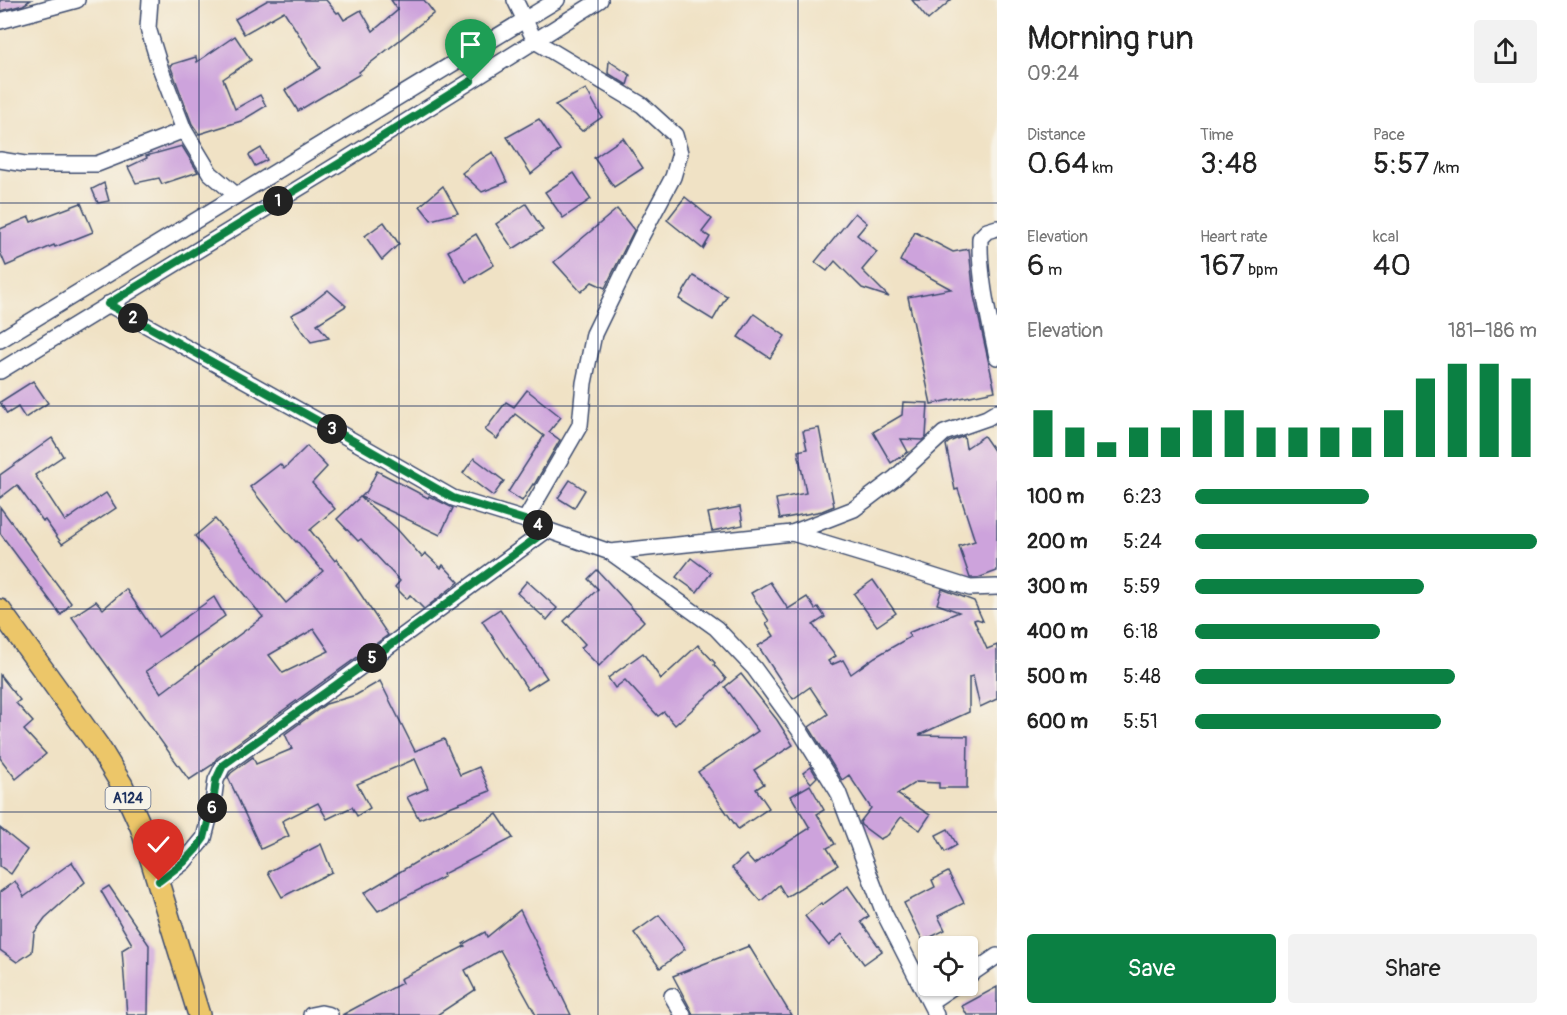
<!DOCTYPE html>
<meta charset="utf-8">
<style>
body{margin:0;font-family:Pangolin,sans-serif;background:#f2f2f2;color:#222;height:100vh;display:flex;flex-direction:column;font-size:22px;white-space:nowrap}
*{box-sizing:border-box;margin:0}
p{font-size:20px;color:#767676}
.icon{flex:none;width:33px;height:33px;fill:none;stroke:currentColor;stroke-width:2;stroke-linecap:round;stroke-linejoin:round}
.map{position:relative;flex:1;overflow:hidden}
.details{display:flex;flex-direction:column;background:#fff;width:570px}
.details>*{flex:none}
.tools{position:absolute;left:918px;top:936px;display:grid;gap:12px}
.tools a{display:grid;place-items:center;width:60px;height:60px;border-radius:6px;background:#fff;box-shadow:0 2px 4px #0004;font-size:30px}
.pin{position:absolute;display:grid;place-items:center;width:51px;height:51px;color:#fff;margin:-62px -26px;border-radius:50% 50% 50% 0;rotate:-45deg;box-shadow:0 0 6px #0007}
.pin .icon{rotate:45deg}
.km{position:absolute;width:30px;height:30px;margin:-15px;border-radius:50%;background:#222;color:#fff;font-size:16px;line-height:30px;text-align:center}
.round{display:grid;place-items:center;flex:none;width:63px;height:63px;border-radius:6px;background:#f2f2f2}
.summary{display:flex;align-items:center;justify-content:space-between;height:102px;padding:0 30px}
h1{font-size:33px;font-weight:600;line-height:45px}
.metrics{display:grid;grid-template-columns:repeat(3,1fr);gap:9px;height:102px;padding:6px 30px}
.metrics div{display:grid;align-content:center}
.metrics b{font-size:30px;font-weight:600}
.metrics small{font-size:16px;font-weight:400}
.metrics p{font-size:16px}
.chart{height:168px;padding:12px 30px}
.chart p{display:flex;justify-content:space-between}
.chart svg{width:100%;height:108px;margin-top:6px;stroke:#0b8043;stroke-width:6}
.button{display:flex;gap:12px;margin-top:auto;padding:12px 30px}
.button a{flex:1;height:69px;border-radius:6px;background:#0b8043;color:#fff;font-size:24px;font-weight:600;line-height:69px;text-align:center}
.button a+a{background:#f2f2f2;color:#222}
ul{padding:0 30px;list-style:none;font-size:20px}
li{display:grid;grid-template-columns:96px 72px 1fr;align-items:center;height:45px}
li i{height:15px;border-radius:8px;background:#0b8043}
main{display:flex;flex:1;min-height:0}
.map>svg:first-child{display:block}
.building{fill:#cda3dc;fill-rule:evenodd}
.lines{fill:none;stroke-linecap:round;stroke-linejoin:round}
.minor-casing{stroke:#3b4a6d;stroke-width:18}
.highway-casing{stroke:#3b4a6d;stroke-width:24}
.minor{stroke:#fff;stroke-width:15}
.highway{stroke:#ecc669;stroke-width:21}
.route-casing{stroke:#fff;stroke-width:12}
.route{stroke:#0b8043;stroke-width:8}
.grid{fill:none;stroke:#1b2f5e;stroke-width:1.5;stroke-opacity:0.55}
.labels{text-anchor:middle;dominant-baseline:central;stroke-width:4.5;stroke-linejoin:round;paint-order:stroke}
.shield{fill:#f7f3e8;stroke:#5d6a87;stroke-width:1.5}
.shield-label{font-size:14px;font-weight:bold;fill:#1b2f5e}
</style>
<main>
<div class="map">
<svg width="997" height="1015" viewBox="0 0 997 1015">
<rect width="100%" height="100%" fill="#f7f3e8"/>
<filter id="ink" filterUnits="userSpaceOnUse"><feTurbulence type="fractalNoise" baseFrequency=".0167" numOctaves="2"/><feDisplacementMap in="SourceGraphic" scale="12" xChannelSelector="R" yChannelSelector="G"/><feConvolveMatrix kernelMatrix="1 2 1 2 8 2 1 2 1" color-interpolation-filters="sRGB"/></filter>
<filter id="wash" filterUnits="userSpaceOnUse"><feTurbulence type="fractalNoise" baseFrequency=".008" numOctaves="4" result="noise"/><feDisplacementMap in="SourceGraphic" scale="24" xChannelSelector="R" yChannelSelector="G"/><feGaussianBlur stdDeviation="1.35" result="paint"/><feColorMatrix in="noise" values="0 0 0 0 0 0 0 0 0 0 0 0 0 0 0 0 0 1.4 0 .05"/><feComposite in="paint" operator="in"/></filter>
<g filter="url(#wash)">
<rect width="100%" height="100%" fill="#f0e2c5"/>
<g id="blocks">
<g class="building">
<path d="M0,0h31l-8,5 -23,6z"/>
<path d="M268,0h58l11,13 2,-1 5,8 17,-10 12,21 25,-21 -7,-10h33l10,13 -75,59 1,2 -62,37 -13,-21 35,-22 -36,-57 -40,23 -9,-15z"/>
<path d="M912,0h39l-23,20z"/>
<path d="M235,36l16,24 -28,19 12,30 25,-14 6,11 -25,15 -42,13 -7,-10 -22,-59 26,-8 1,5z"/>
<path d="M609,61l21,14 -3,10 -19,-12z"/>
<path d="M586,89l16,28 -20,14 -27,-26z"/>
<path d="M539,119l21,31 -29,24 -24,-37z"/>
<path d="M623,138l20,30 -29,19 -20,-29z"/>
<path d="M182,146l16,26 -36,12 -3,-6 -23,5 -8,-16 19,-9 -1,-2z"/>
<path d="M261,148l6,12 -12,6 -6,-11z"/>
<path d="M493,152l14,30 -25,10 -20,-19 14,-11z"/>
<path d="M574,173l17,26 -28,19 -18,-26z"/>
<path d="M104,183l5,18 -11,2 -6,-14z"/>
<path d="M443,186l15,27 -27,7 -11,-14z"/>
<path d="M685,197l27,22 -10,13 8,5 -7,12 -36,-29z"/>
<path d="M81,203l12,29 -38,15 -1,-2 -48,21 -6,-14v-23l29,-12 2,5z"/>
<path d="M526,204l17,26 -30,19 -17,-25z"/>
<path d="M617,209l17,21 -29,58 -13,-6 -11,10 -27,-30z"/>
<path d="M855,213l12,10 -10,12 20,17 -15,18 27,27 -27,-9 -27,-27 -8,10 -12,-9z"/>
<path d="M384,222l15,22 -17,16 -17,-24z"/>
<path d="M915,232l38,20 16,-3 5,47 21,95 -64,13 -23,-107 43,-8 -51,-28z"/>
<path d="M476,234l18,31 -28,17 -18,-31z"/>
<path d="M693,276l34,20 -14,24 -34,-21z"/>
<path d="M328,290l18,16 -29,18 12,14 -18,4 -20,-27 14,-7z"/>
<path d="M754,314l31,22 -15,22 -32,-21z"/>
<path d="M33,381l15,22 -23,15 -7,-11 -11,7 -7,-12z"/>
<path d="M527,390l34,27 -12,15 11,8 -26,45 -1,-1 -11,17 -14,-9 36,-56 -29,-22 -18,25 -12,-9 21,-28 8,5z"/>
<path d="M903,402l25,1 -2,34 -4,3 -21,-1 7,13 -17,11 -18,-31 29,-17z"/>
<path d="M819,428l15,78 -12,5 -42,8 -4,-20 30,-6 -8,-42 9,-2 -4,-18z"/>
<path d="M964,436l2,12 18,-12 13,19v116l-19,7h-8l-11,-32 16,-5 -17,-52 -3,1 -9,-45 3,-3z"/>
<path d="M52,438l11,18 -28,19 30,46 41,-28 10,15 -54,36 -17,-24 -2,1 -26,-36 -17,13v-23z"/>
<path d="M307,446l20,21 -15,16 23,26 -25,21 25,31 2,-2 51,76 -171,123 -5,7 -23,15 -117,-163 24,-16 7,8 23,-20 32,48 56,-40 11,19 -79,55 15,22 102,-76 -68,-81 20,-17 71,84 37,-32 -26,-30 -1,1 -27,-31 -19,-24 30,-23 4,5zM314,629l15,22 -46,22 -14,-18z"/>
<path d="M474,458l30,23 -11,15 -30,-23z"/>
<path d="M377,471l51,27 1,-2 24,12 -13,27 -79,-38 6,-6z"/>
<path d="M570,480l15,10 -11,18 -16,-10z"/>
<path d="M360,497l36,31 26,29 3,-4 16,15 2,-3 16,17 -35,27 -14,-14 -3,4 -12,-12 5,-6 -39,-42 -3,2 -21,-22z"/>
<path d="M0,507l71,96 -10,12 -61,-82z"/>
<path d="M740,507l3,18 -31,6 -4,-18z"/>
<path d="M691,558l20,15 -14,19 -21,-15z"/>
<path d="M597,570l47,51 -45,45 -18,-18 4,-4 -21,-23 34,-32 -10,-10z"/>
<path d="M873,580l23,33 -19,13 -23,-32z"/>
<path d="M527,581l30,27 -10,12 -30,-27z"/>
<path d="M770,582l18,27 19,-12 8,12 3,-2 7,10 -12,8 23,31 -8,5 3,4 12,-5 8,14 24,-17 35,-20 -2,-4 51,-21 -22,-8 5,-15 32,12 9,20 -6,-2 -3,1 13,29 10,-4v54l-17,8 -7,-31 -4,1v35l-50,23 49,1 -1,52h-28v-5l-23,-1 -19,12 33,21 -10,15 -19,-13 -13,18 -8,4 -19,-14 -1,-3 11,-14 -22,-33 -7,5 -33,-53 19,-13 -18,-27 -17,12 -35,-53 16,-10 -8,-13 3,-2 -18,-28z"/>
<path d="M500,609l47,69 -19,12 -46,-69z"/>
<path d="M698,645l17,18 -1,2 12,14 -51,46 -11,-13 -6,4 -33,-36 -10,8 -7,-10 35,-25 18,26z"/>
<path d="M741,674l36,46 16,25 -39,25 10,14 -8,5 13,19 -31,21 -40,-57 60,-41 -33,-44z"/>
<path d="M0,675l20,25 -4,3 17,19 -9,8 22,24 -30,25 -16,-21z"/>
<path d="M380,681l35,70 29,-12 16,36 19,-8 11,24 -71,28 -12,-22 21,-9 -13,-29 -58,25 13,24 -13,8 -5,-9 -25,12 -9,-16 -36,18 7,15 -28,13 -33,-72 3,-4 22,-16 3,7 36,-15 -7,-15 41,-30 30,-9z"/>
<path d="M811,767l6,10 -6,6 -8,-10z"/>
<path d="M810,785l14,25 -7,4 18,30 -8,4 11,17 -52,32 -7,-12 -18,16 -29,-33 14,-13 8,9 56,-36 -19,-32z"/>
<path d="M497,814l16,24 -70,36 1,3 -66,34 -14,-18z"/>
<path d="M0,828l27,22 -16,24 -11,-8z"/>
<path d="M948,829l9,16 -12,7 -9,-17z"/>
<path d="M321,844l11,28 -50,25 -14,-25z"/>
<path d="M72,862l13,20 -40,36 -11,15 -2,19 -15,10 -17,-12v-58l15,-11 9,16z"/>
<path d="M948,872l16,31 -26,13 7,14 -22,11 -19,-38 31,-16 -3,-7z"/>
<path d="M109,886l40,59 -1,70h-21l-5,-65 10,-6 -31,-53z"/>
<path d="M848,886l21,30 -8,6 21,29 -18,13 -22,-30 -13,12 -24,-30 16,-13 1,2z"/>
<path d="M520,910l51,105h-35l-36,-65 -35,20 10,20 -38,25h-95l60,-32 -2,-4 65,-33 -2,-2 22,-12 2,5z"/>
<path d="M659,915l26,34 -25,19 -26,-35z"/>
<path d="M749,946l42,69h-98l-2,-5 -18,-34z"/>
<path d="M997,987v28h-30l-5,-9z"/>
</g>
</g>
</g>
<g filter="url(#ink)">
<use href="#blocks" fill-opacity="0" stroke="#3b4a6d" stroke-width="1.5"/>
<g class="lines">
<g class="minor-casing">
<g id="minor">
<path d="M150,0l-2,28 13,42 23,60 26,43 26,22"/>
<path d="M515,0l20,41 107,64 33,30 5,18 -7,24 -32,60 -47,97 -10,49 -4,42 -55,95"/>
<path d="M0,21l77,-21"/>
<path d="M0,160l25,4h72l87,-34"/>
<path d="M997,228l-10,3 -7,7c-1,40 9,80 17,119"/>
<path d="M108,304l221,123 124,71 72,22 22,10 63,22 106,76 38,40 46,63 38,61 46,121 52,102"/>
<path d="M0,340l557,-340"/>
<path d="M0,371l345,-211 255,-160"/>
<path d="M792,533l93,28 85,27 27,-1"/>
<path d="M610,552l182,-19 62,-24 41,-31 49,-45 43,-15 10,-6"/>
<path d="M159,881l25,-19 20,-24 9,-35 3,-23 7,-14 113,-81 211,-155"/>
<path d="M968,976l29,-20"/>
<path d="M672,996l11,19"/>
<path d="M930,1002l24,-16"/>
<path d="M311,1015l10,-2 9,2"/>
</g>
</g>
<g class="highway-casing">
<path id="highway" d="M0,610l99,137 23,38 19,42 58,188"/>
</g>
<use href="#minor" class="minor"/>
<use href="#highway" class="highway"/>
</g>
</g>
<g class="lines" filter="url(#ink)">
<g class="route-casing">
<path id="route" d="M159,881l25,-19 12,-13 8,-11 9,-35 3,-23 7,-15 113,-80 211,-155 -22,-10 -72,-22 -124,-71 -221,-123 237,-144 126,-79"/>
</g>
<use href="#route" class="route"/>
</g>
<path class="grid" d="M199,0v1015M399,0v1015M598,0v1015M798,0v1015M0,203h997M0,406h997M0,609h997M0,812h997"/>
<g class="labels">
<rect class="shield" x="105.5" y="787" width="45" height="22" rx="4.5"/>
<g class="shield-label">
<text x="128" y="798">A124</text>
</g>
</g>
</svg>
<div class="tools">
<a><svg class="icon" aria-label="locate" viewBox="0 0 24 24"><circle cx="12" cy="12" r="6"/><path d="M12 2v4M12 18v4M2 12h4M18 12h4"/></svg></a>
</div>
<div class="pin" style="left:471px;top:81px;background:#1e9e55"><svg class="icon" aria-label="arrive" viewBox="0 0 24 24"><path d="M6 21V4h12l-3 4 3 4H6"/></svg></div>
<div class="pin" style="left:159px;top:881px;background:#d93025"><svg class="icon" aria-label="check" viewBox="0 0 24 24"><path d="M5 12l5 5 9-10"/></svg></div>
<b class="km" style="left:278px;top:201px">1</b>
<b class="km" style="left:133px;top:318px">2</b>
<b class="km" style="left:332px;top:429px">3</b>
<b class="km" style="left:538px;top:525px">4</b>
<b class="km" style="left:372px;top:658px">5</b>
<b class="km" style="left:212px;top:808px">6</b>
</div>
<section class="details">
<div class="summary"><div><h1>Morning run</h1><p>09:24</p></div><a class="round"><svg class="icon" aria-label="share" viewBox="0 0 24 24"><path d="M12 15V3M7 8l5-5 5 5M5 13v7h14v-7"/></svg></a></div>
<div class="metrics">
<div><p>Distance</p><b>0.64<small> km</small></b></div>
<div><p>Time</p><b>3:48</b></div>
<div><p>Pace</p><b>5:57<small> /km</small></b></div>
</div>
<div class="metrics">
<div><p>Elevation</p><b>6<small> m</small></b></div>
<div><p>Heart rate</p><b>167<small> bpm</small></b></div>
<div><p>kcal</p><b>40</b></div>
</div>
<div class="chart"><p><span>Elevation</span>181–186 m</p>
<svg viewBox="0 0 160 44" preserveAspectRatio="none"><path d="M5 44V25M15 44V32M25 44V38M35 44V32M45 44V32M55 44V25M65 44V25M75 44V32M85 44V32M95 44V32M105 44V32M115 44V25M125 44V12M135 44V6M145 44V6M155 44V12"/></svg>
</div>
<ul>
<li><b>100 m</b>6:23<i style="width:51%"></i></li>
<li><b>200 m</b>5:24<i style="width:100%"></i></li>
<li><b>300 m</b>5:59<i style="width:67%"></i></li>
<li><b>400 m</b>6:18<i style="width:54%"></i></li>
<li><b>500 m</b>5:48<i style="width:76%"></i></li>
<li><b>600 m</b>5:51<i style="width:72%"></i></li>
</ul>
<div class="button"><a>Save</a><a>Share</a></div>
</section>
</main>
